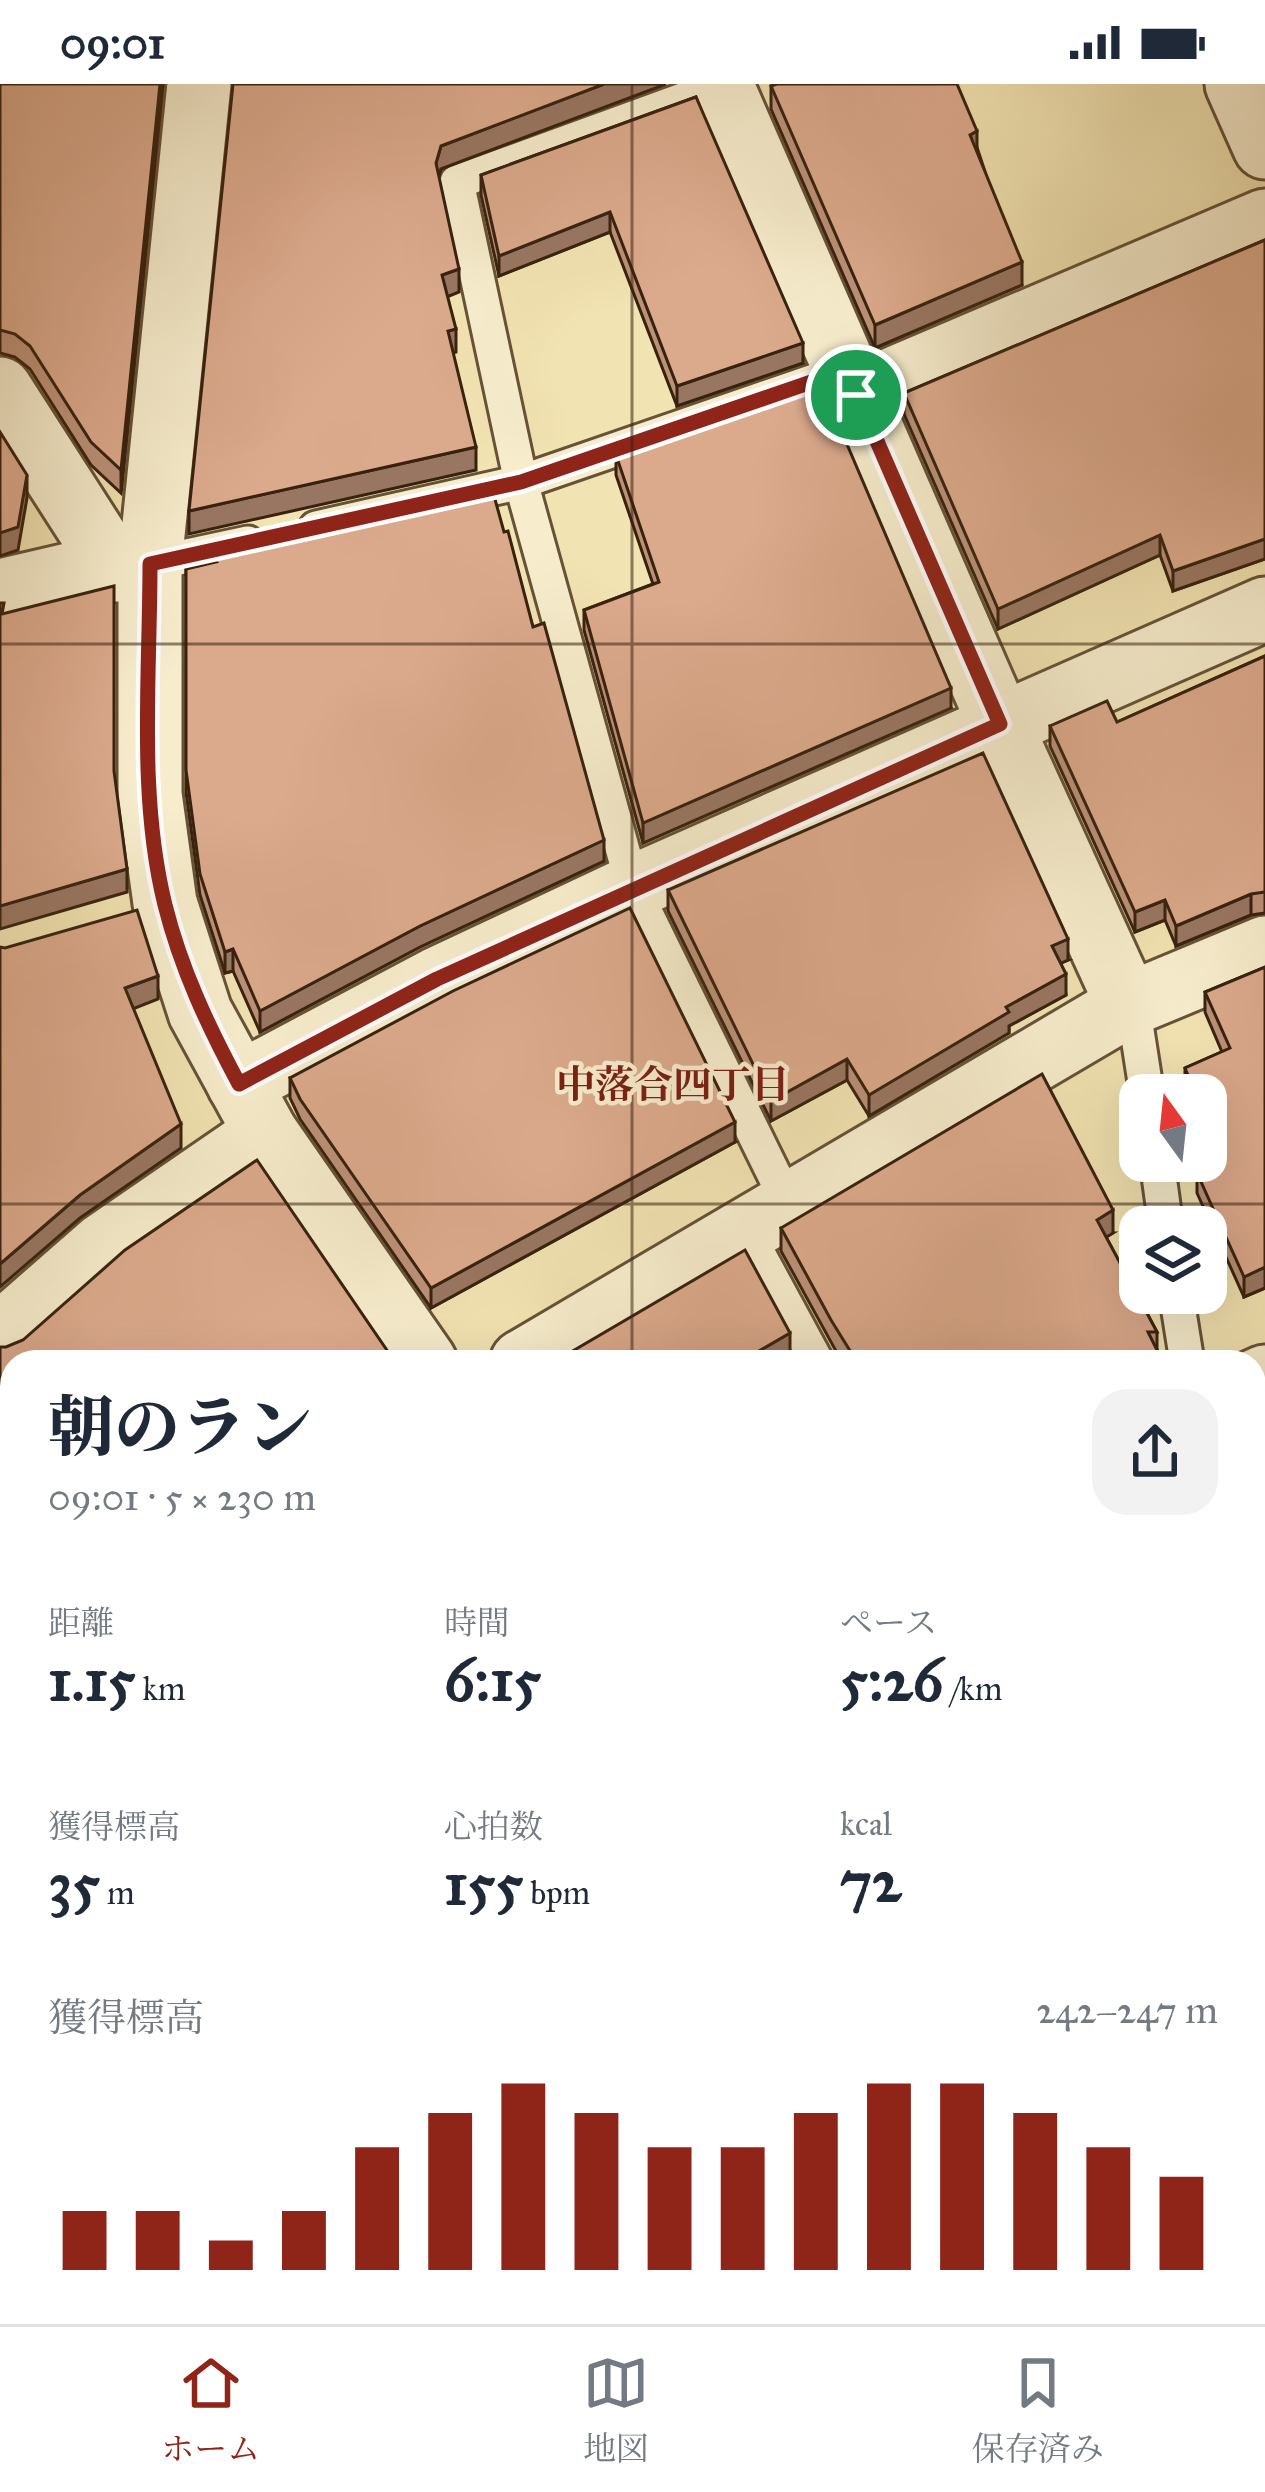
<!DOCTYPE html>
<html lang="ja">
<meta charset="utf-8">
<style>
body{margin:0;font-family:"IM FELL Great Primer","Noto Serif JP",serif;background:#f2f2f3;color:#1f2937;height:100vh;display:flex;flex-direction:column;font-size:45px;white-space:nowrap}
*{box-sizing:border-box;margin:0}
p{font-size:39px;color:#747a83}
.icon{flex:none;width:66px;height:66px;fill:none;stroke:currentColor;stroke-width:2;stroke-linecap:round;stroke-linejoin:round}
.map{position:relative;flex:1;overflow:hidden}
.sheet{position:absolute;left:0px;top:1266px;width:1266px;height:975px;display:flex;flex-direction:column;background:#fff;border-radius:36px 36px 0 0;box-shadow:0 12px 48px #0002}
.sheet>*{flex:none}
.needle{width:78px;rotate:345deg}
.buttons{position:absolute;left:1119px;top:990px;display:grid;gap:24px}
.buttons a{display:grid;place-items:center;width:108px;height:108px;border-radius:24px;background:#fff;box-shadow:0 12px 48px #0002;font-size:60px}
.pin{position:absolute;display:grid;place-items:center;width:102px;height:102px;color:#fff;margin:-51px;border:6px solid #fff;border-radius:50%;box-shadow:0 3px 12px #0007}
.round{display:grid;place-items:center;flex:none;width:126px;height:126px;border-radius:36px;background:#f2f2f3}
.head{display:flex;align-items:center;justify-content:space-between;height:204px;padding:0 48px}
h1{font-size:66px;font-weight:800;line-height:90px}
.stats{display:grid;grid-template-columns:repeat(3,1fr);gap:18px;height:204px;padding:12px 48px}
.stats div{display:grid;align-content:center}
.stats b{font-size:60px;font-weight:800}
.stats small{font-size:33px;font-weight:400}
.stats p{font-size:33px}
.chart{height:336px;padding:24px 48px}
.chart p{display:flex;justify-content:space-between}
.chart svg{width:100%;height:216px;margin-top:12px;stroke:#8f2418;stroke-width:6}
.status{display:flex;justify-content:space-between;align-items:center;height:84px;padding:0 60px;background:#fff;direction:ltr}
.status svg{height:33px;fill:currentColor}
.menu{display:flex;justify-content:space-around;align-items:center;height:168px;border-top:3px solid #e0e1e3;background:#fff;font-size:33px;color:#747a83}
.menu a{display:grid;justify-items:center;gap:6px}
.menu .on{color:#8f2418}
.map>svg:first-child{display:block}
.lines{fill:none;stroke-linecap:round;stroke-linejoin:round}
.lane-casing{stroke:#665237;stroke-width:39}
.street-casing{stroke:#665237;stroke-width:69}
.lane{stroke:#f7edcd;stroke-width:33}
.street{stroke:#f7edcd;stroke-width:63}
.wall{fill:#bc9178;stroke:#38220e;stroke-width:3}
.shaded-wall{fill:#997662;stroke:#38220e;stroke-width:3}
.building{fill:#dba98c;stroke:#38220e;stroke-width:3}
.route-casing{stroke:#fff;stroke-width:24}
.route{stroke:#8f2418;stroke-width:15}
.grid{fill:none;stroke:#38220e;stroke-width:3;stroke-opacity:0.55}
.labels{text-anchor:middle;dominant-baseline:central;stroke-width:9;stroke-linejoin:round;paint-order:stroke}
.neighbourhood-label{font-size:39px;font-weight:bold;fill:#7a1f14;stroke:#f7edcd}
</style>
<div class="status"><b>09:01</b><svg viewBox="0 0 49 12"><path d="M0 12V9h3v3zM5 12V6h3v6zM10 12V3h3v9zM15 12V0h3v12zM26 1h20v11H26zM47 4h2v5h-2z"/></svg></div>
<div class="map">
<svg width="1265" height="2240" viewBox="0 0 1265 2240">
<rect width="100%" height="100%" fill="#f2e3b2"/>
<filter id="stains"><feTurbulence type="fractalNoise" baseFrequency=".00167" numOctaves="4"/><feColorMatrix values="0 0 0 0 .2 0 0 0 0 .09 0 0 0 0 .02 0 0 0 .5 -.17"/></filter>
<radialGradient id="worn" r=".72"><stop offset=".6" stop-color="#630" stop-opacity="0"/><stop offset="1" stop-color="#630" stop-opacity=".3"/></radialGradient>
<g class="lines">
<g class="lane-casing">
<g id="lane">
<path d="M721,2l-264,96 64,300 112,405 156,318"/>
<path d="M316,444l205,-46 325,-112"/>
<path d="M150,480l98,-21"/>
<path d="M1128,921l8,19 11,71"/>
<path d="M1157,1077l9,66"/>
<path d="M746,1147l71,131"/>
<path d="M1176,1209l11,69"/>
<path d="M1254,1378l11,8"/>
<path d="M1254,1729l11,-13"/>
<path d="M1254,1817l11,8"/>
</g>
</g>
<g class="street-casing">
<g id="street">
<path d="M199,0l-49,480v230l15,109 35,109 66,121 159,229"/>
<path d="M721,0l279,640 128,281"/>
<path d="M1237,0l28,63"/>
<path d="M0,305l116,181"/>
<path d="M856,311l409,-174"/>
<path d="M0,507l69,-16 79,-10"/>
<path d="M239,1000l198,-105 196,-92 632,-278"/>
<path d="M0,1251l103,-90 163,-112"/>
<path d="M522,1278l606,-357 137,-57"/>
<path d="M1254,1298l11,-5"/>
<path d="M0,1466l12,19"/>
<path d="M0,1620l12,-8"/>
<path d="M0,1987l12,24"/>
<path d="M106,2229l4,11"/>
<path d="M577,2229l3,11"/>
<path d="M1045,2229l7,11"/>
</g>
</g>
<use href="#lane" class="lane"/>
<use href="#street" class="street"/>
</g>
<g class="wall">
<path d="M0,0h163l-42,409 -30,-28 -61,-96 -15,-12 -15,-4z"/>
<path d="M771,2h186l65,199 -147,63 -104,-239z"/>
<path d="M696,13l107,266 -126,43 -67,-174 -111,44 -18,-81v-20z"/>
<path d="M1265,156v319l-92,32 -13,-36 -162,74 -94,-215v-21z"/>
<path d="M616,371l335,253 -308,135 -59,-213v-20l69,-26 -37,-109z"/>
<path d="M504,448l100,329 -184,86 -160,85 -27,-61 -8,2 -25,-78 -14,-103v-223l19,-5v-12z"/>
<path d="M1265,572v257l-14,2 -75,31 -11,-26 -30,12 -85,-186v-20l67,-4z"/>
<path d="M668,806l400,70 -7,3 5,32 -57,31v7l-140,83 -22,-36 -76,41 -103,-210z"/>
<path d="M1265,883v321l-21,9 -47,-104v-20l20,-9 -11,-25v-44h-19l-2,-7v-20l37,-16 -17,-40v-20z"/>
<path d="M290,994l445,64 -304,166 -131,-189 -10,-21z"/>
<path d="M781,1144l332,5 -7,4 51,95v17l6,13h-321l-61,-111z"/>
<path d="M1254,1429l11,21v246l-8,1 -3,3z"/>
<path d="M12,1521v56l-3,-1 -9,4z"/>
<path d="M1265,1722v64l-11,-8v-52z"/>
<path d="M158,2229h355l3,11h-355z"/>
</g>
<g class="shaded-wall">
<path d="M160,0h3l-42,409v-23z"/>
<path d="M604,0h62l-225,85 -5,17v-23l5,-17z"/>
<path d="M977,47v24l-7,-20z"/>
<path d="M610,128v20l-111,44v-20z"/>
<path d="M1022,178v23l-147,63v-23z"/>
<path d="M459,185v23l-17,7v-24z"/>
<path d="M456,245v23l-8,2v-23z"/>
<path d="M803,259v20l-126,43v-20z"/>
<path d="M476,363v23l-287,64v-23z"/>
<path d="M27,391v23l-9,52 -18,6v-23z"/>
<path d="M1160,451v20l-162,74v-20z"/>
<path d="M1265,455v20l-92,32v-20z"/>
<path d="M951,604v20l-308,135v-20z"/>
<path d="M604,756v21l-184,86 -160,85v-21l160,-85z"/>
<path d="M127,785v23l-127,37v-23z"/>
<path d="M1251,810v21l-75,31v-20z"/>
<path d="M1165,816v20l-30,12v-20z"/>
<path d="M1068,855v21l-16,7v-21z"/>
<path d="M233,865v22l-8,2v-21z"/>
<path d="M1066,890v21l-57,31v7l-140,83v-21l137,-88z"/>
<path d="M158,892v23l-33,13v-24z"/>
<path d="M847,975v21l-76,41v-20z"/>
<path d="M735,1038v20l-304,166v-20z"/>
<path d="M181,1040v24l-101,70 -80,69v-23l80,-69z"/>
<path d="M1113,1126v23l-16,10v-23z"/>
<path d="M1265,1183v21l-21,9v-20z"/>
<path d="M790,1249v24l-9,5h-41z"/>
<path d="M12,1373v23l-12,8v-23z"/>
<path d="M9,1553v23l-9,4v-23z"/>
<path d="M1257,1674v23l-3,3v-24z"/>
<path d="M12,1875v23l-12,6v-23z"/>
<path d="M12,2216v13h34l-36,11h-10v-20z"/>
</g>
<g class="building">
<path d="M0,0h160l-39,386 -30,-28 -61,-96 -15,-12 -15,-4z"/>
<path d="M233,0h371l-163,62 -5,17 23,106 -17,6 14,54 -8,2 28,116 -287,64z"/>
<path d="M777,0h180l20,47 -7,4 52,127 -147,63 -104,-239z"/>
<path d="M696,13l107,246 -126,43 -67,-174 -111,44 -18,-81z"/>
<path d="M1265,156v299l-92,32 -13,-36 -162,74 -94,-216z"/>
<path d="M820,297l131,307 -308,135 -59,-213 75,-28 -43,-127z"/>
<path d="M0,348l27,43 -9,52 -18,6z"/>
<path d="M486,406l1,3 6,-1 11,40 4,-1 25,96 11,-4 60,217 -184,86 -160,85 -27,-62 -8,3 -25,-78 -14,-104v-201l30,-7 -11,-10z"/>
<path d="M114,502v185l13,98 -127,37v-303h4l-2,11z"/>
<path d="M1265,572v236l-14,2 -75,32 -11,-26 -30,12 -85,-186 57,-25 10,21z"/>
<path d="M983,669l85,186 -16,7 14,28 -60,33 3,5 -140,83 -22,-36 -76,42 -103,-211z"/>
<path d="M630,824l105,214 -304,166 -131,-189 -10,-21 163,-87z"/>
<path d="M137,826l21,66 -33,12 56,136 -101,71 -80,69v-317l5,1z"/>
<path d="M1265,883v300l-21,10 -47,-104 27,-12 -18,-43v-23h-10l-11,-27 45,-20 -25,-56z"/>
<path d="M1042,990l71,136 -16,10 60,112h-9l15,30h-306l-26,-42 -50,-92z"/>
<path d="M257,1076l138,202h-383v95l-12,8v-118h6l17,-7 102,-90z"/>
<path d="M745,1166l45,83 -50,29h-186z"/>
<path d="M1254,1429l11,21v223l-8,1 -3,2z"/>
<path d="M0,1502l12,19v33l-3,-1 -9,4z"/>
<path d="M12,1628v247l-12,6v-249l3,1z"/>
<path d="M1265,1722v41l-11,-8v-29z"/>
<path d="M1254,1901l11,11v328h-188l8,-11h169z"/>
<path d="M0,2020l12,3v193l-12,4z"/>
<path d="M165,2229h348l3,11h-347z"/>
<path d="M698,2229h321l3,7 4,4h-353z"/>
</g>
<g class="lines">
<g class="route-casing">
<path id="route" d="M846,286l154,354 -563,255 -198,105c-31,-58 -58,-115 -74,-179 -27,-109 -15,-229 -15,-341l371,-82z"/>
</g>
<use href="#route" class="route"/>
</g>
<path class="grid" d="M632,0v1278M0,560h1265M0,1120h1265M0,1680h12M1254,1680h11M632,2229v11"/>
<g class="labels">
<g class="neighbourhood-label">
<text x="673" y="1001">中落合四丁目</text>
</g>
</g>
<rect width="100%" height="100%" filter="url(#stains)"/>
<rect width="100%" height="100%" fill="url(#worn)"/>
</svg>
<div class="buttons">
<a><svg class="needle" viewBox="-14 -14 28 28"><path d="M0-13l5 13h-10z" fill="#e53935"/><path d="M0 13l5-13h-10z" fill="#747a83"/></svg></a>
<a><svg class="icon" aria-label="layers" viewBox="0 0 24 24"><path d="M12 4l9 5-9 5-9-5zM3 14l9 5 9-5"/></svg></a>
</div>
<div class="pin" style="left:856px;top:311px;background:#1e9e55"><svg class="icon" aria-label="arrive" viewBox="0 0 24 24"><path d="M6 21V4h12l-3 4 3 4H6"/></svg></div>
<section class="sheet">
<div class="head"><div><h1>朝のラン</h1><p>09:01 · 5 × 230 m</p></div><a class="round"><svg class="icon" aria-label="share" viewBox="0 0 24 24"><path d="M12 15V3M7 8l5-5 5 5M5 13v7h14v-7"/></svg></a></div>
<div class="stats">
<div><p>距離</p><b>1.15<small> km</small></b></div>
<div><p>時間</p><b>6:15</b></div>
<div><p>ペース</p><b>5:26<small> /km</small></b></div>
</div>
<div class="stats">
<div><p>獲得標高</p><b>35<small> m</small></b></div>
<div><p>心拍数</p><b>155<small> bpm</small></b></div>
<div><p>kcal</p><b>72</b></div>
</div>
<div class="chart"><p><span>獲得標高</span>242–247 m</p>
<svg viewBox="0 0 160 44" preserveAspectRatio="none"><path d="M5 44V32M15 44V32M25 44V38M35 44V32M45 44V19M55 44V12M65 44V6M75 44V12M85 44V19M95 44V19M105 44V12M115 44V6M125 44V6M135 44V12M145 44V19M155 44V25"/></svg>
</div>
</section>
</div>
<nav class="menu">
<a class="on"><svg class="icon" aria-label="home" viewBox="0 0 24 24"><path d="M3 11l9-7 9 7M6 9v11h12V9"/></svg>ホーム</a>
<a><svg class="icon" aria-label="map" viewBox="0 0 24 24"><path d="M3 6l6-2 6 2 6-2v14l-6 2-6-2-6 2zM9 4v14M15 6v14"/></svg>地図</a>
<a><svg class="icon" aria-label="saved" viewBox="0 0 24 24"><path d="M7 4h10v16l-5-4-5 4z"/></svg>保存済み</a>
</nav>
